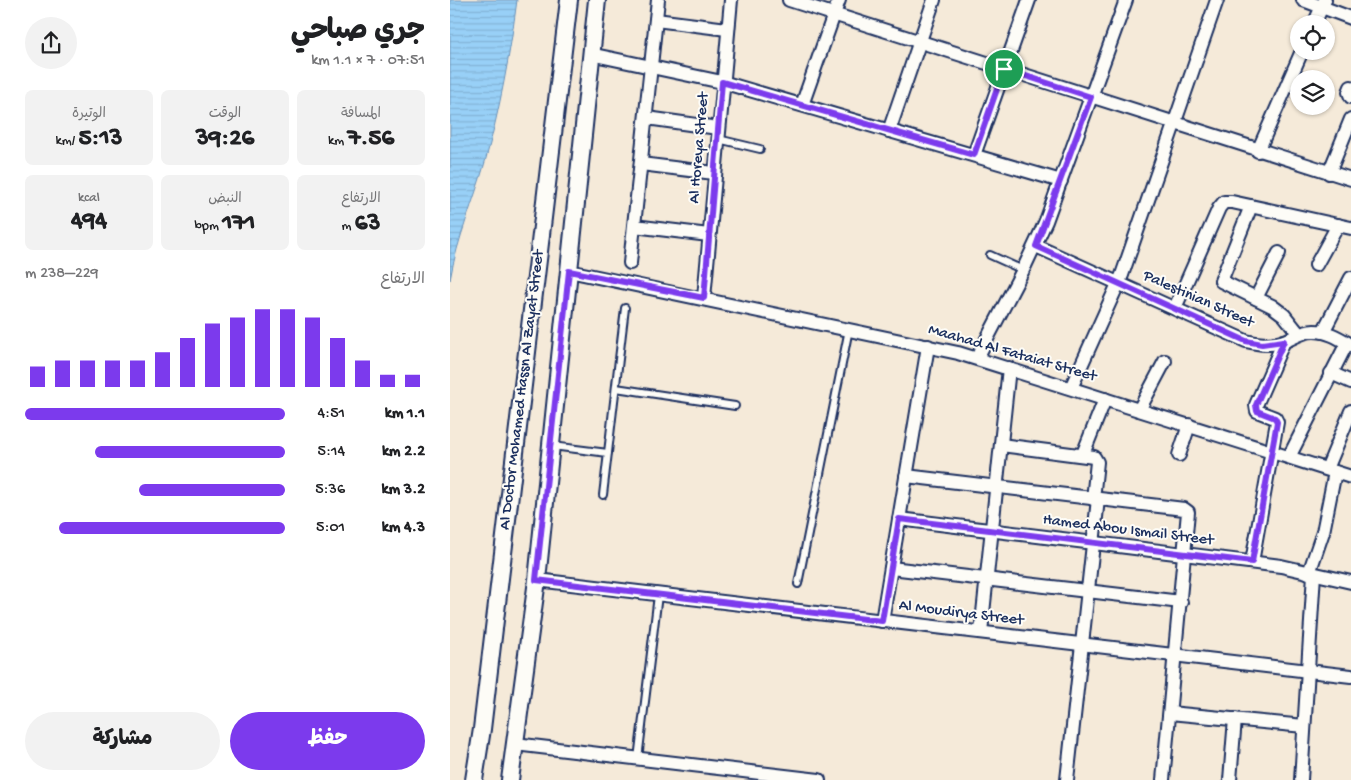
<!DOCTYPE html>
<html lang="ar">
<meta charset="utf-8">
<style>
body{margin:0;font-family:"Gochi Hand","Playpen Sans Arabic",sans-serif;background:#f2f2f2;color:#202124;direction:rtl;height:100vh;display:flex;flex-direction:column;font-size:19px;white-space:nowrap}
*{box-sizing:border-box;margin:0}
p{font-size:16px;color:#757577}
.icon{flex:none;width:28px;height:28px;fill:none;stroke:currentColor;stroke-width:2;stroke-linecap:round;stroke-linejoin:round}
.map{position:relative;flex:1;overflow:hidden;direction:ltr}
.panel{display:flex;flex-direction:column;background:#fff;width:450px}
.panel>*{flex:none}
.controls{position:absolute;left:840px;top:15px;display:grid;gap:10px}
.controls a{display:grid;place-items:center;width:45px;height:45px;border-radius:50%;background:#fff;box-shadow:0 1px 4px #0004;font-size:25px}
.pin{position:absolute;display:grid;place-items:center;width:42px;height:42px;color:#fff;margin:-21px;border:2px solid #fff;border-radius:50%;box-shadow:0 1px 5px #0007}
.round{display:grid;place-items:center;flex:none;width:52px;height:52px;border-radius:26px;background:#f2f2f2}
.head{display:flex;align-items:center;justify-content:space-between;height:85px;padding:0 25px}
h1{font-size:28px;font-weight:800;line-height:38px}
.metrics{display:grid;grid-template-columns:repeat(3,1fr);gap:8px;height:85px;padding:5px 25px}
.metrics div{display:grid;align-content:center;border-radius:8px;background:#f2f2f2;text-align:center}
.metrics b{font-size:25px;font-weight:800}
.metrics small{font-size:14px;font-weight:400}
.metrics p{font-size:14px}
.chart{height:140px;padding:10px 25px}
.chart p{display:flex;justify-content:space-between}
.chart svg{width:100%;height:90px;margin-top:5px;stroke:#7c3aed;stroke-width:6}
.cta{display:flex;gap:10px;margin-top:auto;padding:10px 25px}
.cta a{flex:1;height:58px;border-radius:30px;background:#7c3aed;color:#fff;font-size:20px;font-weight:800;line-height:58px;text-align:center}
.cta a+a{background:#f2f2f2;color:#202124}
ul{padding:0 25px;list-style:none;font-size:16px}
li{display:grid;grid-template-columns:80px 60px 1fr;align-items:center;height:38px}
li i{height:12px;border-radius:6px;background:#7c3aed}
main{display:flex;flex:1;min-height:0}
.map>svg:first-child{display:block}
.water{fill:url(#water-rules);stroke:#6690ba}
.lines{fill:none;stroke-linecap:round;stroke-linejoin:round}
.service-casing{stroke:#1b2f5e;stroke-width:10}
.minor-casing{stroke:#1b2f5e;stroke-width:16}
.tertiary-casing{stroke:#1b2f5e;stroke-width:20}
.service{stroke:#fdfcf7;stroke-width:6}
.minor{stroke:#fdfcf7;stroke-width:12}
.tertiary{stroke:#fdfcf7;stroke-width:16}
.route-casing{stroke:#fff;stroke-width:10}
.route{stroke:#7c3aed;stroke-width:6}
.labels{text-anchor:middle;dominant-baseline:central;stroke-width:4;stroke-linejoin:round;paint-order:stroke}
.street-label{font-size:16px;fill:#1b2f5e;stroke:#fdfcf7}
</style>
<main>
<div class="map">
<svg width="901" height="780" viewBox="0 0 901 780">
<defs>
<pattern id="water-rules" width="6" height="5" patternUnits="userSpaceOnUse" patternTransform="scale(1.25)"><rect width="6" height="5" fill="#98d0f7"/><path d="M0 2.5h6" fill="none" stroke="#82b3d6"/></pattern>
</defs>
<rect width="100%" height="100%" fill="#f5ead9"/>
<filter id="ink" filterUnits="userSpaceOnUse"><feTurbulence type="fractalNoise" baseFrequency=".02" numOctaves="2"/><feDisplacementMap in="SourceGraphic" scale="10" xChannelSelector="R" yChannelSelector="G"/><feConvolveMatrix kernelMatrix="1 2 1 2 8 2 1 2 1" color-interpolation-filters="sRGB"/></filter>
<g filter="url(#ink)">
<path class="water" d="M0,0h67c-7,54 -17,109 -32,162 -11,39 -28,77 -35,118z"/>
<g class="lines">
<g class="service-casing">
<g id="service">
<path d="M268,139l42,10"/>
<path d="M540,255l33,15"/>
<path d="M166,388l119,18"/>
<path d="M102,446l56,7"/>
<path d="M153,495l22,-187"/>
<path d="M348,584l51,-255"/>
<path d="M188,759l20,-164"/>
</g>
</g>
<g class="minor-casing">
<g id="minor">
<path d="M339,0l562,179"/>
<path d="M853,0l48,18"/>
<path d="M206,20l71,9"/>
<path d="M864,24l11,-24"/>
<path d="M140,54l132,28 339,99"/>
<path d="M901,87l-2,5 2,5"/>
<path d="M352,105l37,-105"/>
<path d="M197,118l71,10"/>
<path d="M439,131l45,-131"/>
<path d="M808,151l44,-100"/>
<path d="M524,155l55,-155"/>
<path d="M191,164l73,9"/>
<path d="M879,173l22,-54"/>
<path d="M801,206l-30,75 51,25 12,9 15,19"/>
<path d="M184,226l75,9"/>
<path d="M586,246l210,95c13,3 26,5 39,0 10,-4 18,-10 29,-10 14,0 25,7 37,14"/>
<path d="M180,263l28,-263"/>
<path d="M866,265l22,-40"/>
<path d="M119,271l389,82 393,124"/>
<path d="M254,298l27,-298"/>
<path d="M806,298l23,-45"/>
<path d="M725,308l44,-100 5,-6h8l119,26"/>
<path d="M873,332l28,-54"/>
<path d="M527,358l46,-88 23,-49 80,-221"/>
<path d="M881,373l20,9"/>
<path d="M621,388l51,-113 95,-275"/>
<path d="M689,410l26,-49"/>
<path d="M551,445l93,12 3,5 -4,37"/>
<path d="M633,454l22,-55"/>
<path d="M729,455l10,-30"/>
<path d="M839,457l58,-114"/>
<path d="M877,469l24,-58"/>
<path d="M456,476l278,33 4,3 -25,268"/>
<path d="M449,519l382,47 70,16"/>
<path d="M802,562l25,-140 -2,-4 -18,-7 -1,-6 28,-64"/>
<path d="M441,568l290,34"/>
<path d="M859,573l14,-41 12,-60"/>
<path d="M87,580l814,96"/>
<path d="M432,621l46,-275"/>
<path d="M531,632l28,-264"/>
<path d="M720,713l134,13"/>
<path d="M65,744l304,36"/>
<path d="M617,780l31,-281"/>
<path d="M780,780l5,-61"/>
<path d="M851,780l13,-206"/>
</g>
</g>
<g class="tertiary-casing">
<g id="tertiary">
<path d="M24,780l8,-51 87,-729"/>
<path d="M60,780l27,-200 60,-580"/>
</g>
</g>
<use href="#service" class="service"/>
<use href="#minor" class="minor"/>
<use href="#tertiary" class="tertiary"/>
</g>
</g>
<g class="lines" filter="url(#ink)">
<g class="route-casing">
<path id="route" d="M554,69l87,28 -55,149 210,95 16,3 22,-3 -28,64 1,6 18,7 2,4 -25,140 -353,-43 -17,102 -346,-41 33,-309 135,27 18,-216 252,73z"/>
</g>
<use href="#route" class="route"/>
</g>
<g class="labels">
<g class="street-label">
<text transform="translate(250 148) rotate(-85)">Al Horeya Street</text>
<text transform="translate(748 300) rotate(24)">Palestinian Street</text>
<text transform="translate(562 354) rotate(16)">Maahad Al Fataiat Street</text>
<text transform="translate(73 390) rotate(-83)">Al Doctor Mohamed Hassn Al Zayat Street</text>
<text transform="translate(678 531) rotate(7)">Hamed Abou Ismail Street</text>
<text transform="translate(511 614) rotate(7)">Al Moudirya Street</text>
</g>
</g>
</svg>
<div class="controls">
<a><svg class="icon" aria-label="locate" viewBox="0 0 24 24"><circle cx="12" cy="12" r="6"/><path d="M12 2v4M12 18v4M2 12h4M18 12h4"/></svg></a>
<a><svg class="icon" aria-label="layers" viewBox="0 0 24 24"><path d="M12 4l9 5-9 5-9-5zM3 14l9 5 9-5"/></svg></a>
</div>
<div class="pin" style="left:554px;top:69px;background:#1e9e55"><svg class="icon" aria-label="arrive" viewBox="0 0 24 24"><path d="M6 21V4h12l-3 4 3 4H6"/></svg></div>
</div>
<section class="panel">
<div class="head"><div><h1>جري صباحي</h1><p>07:51 · 7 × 1.1 km</p></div><a class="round"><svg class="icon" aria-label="share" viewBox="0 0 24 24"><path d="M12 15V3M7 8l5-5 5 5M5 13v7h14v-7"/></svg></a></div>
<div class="metrics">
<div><p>المسافة</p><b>7.56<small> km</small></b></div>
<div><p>الوقت</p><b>39:26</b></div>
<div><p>الوتيرة</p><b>5:13<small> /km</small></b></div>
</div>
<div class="metrics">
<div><p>الارتفاع</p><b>63<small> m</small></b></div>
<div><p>النبض</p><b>171<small> bpm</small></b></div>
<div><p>kcal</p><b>494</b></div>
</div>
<div class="chart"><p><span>الارتفاع</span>229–238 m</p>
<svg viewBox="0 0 160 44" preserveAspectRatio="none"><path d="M5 44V34M15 44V31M25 44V31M35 44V31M45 44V31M55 44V27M65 44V20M75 44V13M85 44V10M95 44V6M105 44V6M115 44V10M125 44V20M135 44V31M145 44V38M155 44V38"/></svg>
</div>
<ul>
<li><b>1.1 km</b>4:51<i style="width:100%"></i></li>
<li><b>2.2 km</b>5:14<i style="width:73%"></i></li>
<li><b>3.2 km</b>5:36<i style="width:56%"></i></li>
<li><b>4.3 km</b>5:01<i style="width:87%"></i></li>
</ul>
<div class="cta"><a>حفظ</a><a>مشاركة</a></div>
</section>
</main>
